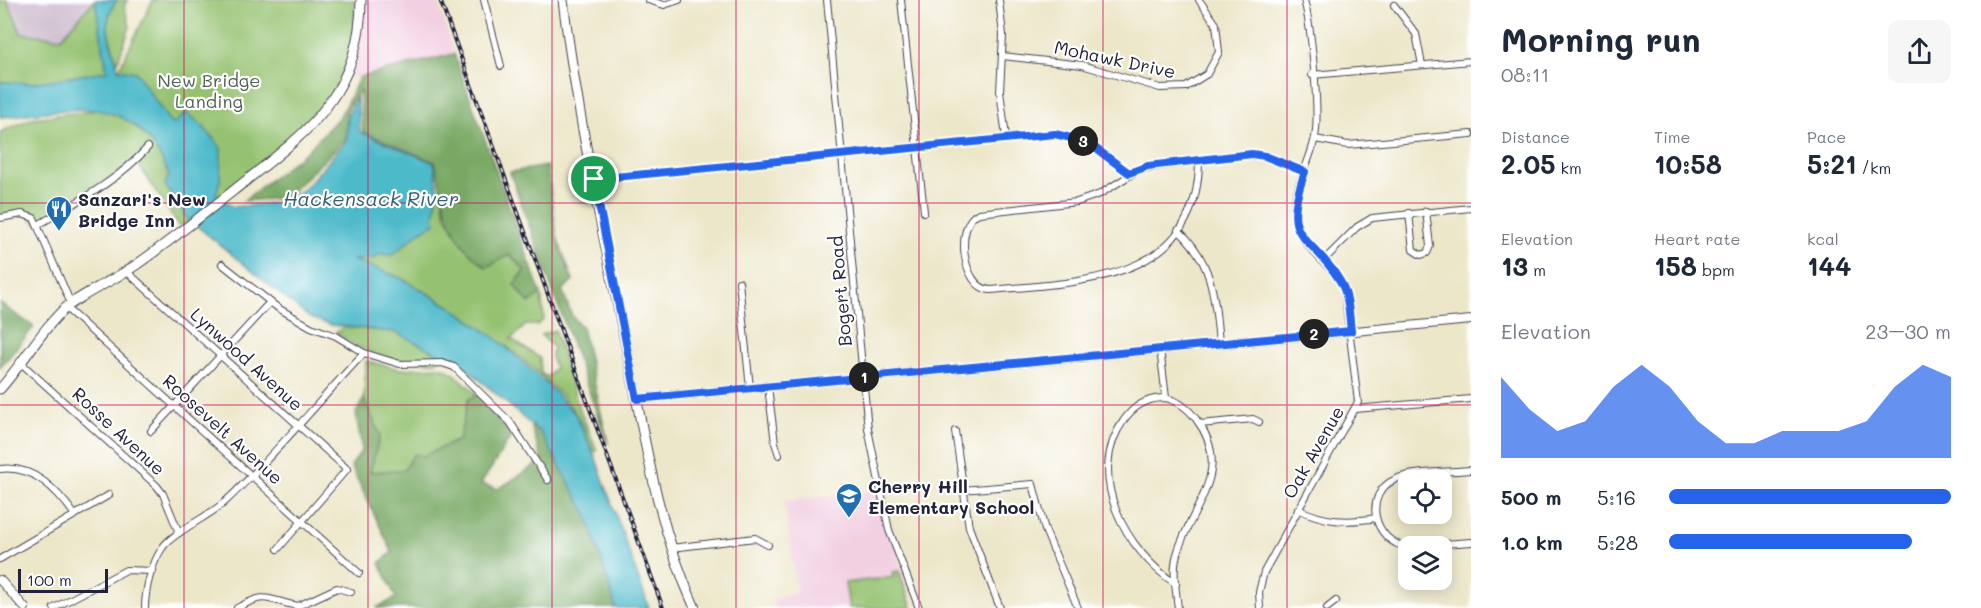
<!DOCTYPE html>
<meta charset="utf-8">
<style>
body{margin:0;font-family:Mali,sans-serif;background:#f6f6f7;color:#1f2937;height:100vh;display:flex;flex-direction:column;font-size:22px;white-space:nowrap}
*{box-sizing:border-box;margin:0}
p{font-size:20px;color:#747a83}
.icon{flex:none;width:33px;height:33px;fill:none;stroke:currentColor;stroke-width:2;stroke-linecap:round;stroke-linejoin:round}
.map{position:relative;flex:1;overflow:hidden}
.details{display:flex;flex-direction:column;background:#fff;width:510px}
.details>*{flex:none}
.tools{position:absolute;left:1398px;top:470px;display:grid;gap:12px}
.tools a{display:grid;place-items:center;width:54px;height:54px;border-radius:12px;background:#fff;box-shadow:0 3px 15px #0003;font-size:30px}
.scale{position:absolute;left:18px;bottom:15px;width:90px;box-sizing:border-box;padding-left:6px;border:3px solid #22223b;border-top:0;font-size:16px;line-height:21px;white-space:nowrap;color:#22223b;-webkit-text-stroke:4px #fff;paint-order:stroke}
.pin{position:absolute;display:grid;place-items:center;width:51px;height:51px;color:#fff;margin:-26px;border:3px solid #fff;border-radius:50%;box-shadow:0 2px 6px #0007}
.km{position:absolute;width:30px;height:30px;margin:-15px;border-radius:50%;background:#222;color:#fff;font-size:16px;line-height:30px;text-align:center}
.round{display:grid;place-items:center;flex:none;width:63px;height:63px;border-radius:12px;background:#f6f6f7}
.headline{display:flex;align-items:center;justify-content:space-between;height:102px;padding:0 30px}
h1{font-size:33px;font-weight:700;line-height:45px}
.figures{display:grid;grid-template-columns:repeat(3,1fr);gap:9px;height:102px;padding:6px 30px}
.figures div{display:grid;align-content:center}
.figures b{font-size:26px;font-weight:700}
.figures small{font-size:16px;font-weight:400}
.figures p{font-size:16px}
.chart{height:168px;padding:12px 30px}
.chart p{display:flex;justify-content:space-between}
.chart svg{width:100%;height:108px;margin-top:6px;fill:#2563eb;opacity:.7}
ul{padding:0 30px;list-style:none;font-size:20px}
li{display:grid;grid-template-columns:96px 72px 1fr;align-items:center;height:45px}
li i{height:15px;border-radius:8px;background:#2563eb}
main{display:flex;flex:1;min-height:0}
.map>svg:first-child{display:block}
.built{fill:#f2cfe1}
.industrial{fill:#cfbdcf}
.green{fill:#95c271;stroke:#5c7256;stroke-width:1.5}
.forest{fill:#78a863;stroke:#4d654f;stroke-width:1.5}
.water{fill:#4ebaca;stroke:#386e82;stroke-width:1.5}
.lines{fill:none;stroke-linecap:round;stroke-linejoin:round}
.street-casing{stroke:#404050;stroke-width:8}
.secondary-casing{stroke:#404050;stroke-width:10}
.primary-casing{stroke:#404050;stroke-width:11}
.street{stroke:#fff;stroke-width:6}
.secondary{stroke:#fff;stroke-width:8}
.primary{stroke:#fff;stroke-width:9}
.rail-casing{stroke:#22223b;stroke-width:4}
.rail{stroke:#fff;stroke-width:1.5;stroke-dasharray:4.5;stroke-linecap:butt}
.route-casing{stroke:#fff;stroke-width:12}
.route{stroke:#2563eb;stroke-width:8}
.grid{fill:none;stroke:#c2185b;stroke-width:1.5;stroke-opacity:0.55}
.labels{text-anchor:middle;dominant-baseline:central;stroke-width:4.5;stroke-linejoin:round;paint-order:stroke}
.street-label{font-size:18px;fill:#22223b;stroke:#fff}
.park-label{font-size:18px;fill:#506251;stroke:#fff}
.poi-label{font-size:18px;font-weight:bold;fill:#22223b;stroke:#fff;text-anchor:start}
.water-label{font-size:20px;font-style:italic;fill:#345f74;stroke:#fff}
</style>
<main>
<div class="map">
<svg width="1471" height="608" viewBox="0 0 1471 608">
<rect width="100%" height="100%" fill="#fff"/>
<filter id="ink" filterUnits="userSpaceOnUse"><feTurbulence type="fractalNoise" baseFrequency=".0167" numOctaves="2"/><feDisplacementMap in="SourceGraphic" scale="12" xChannelSelector="R" yChannelSelector="G"/><feConvolveMatrix kernelMatrix="1 2 1 2 8 2 1 2 1" color-interpolation-filters="sRGB"/></filter>
<filter id="wash" filterUnits="userSpaceOnUse"><feTurbulence type="fractalNoise" baseFrequency=".008" numOctaves="4" result="noise"/><feDisplacementMap in="SourceGraphic" scale="24" xChannelSelector="R" yChannelSelector="G"/><feGaussianBlur stdDeviation="1.35" result="paint"/><feColorMatrix in="noise" values="0 0 0 0 0 0 0 0 0 0 0 0 0 0 0 0 0 1.4 0 .05"/><feComposite in="paint" operator="in"/></filter>
<g filter="url(#wash)">
<rect width="100%" height="100%" fill="#ede7ca"/>
<g class="built">
<path d="M361,0h76l17,54 -94,23 -14,-1z"/>
<path d="M879,490l34,118h-138l-3,-9 25,-6 -13,-92z"/>
</g>
<path class="industrial" d="M7,0h89l-35,38 -40,-5z"/>
<g class="green">
<path d="M0,0h7l14,33 40,5 34,-38 12,71 -74,12 -33,-1z"/>
<path d="M117,0h11l-4,6 6,20 -13,38c-5,-25 -18,-40 0,-64z"/>
<path d="M153,0h201c15,107 -102,172 -174,228l-44,-67 -98,64 -10,-10 -28,3v-86l33,-14 59,-7 24,-36z"/>
<path d="M438,190l3,1 5,26 40,50 24,-12 15,16 -11,13 15,19 12,-9 3,26 -7,5h-11l-15,14 29,19 1,16 7,3 7,-9 -4,-11 2,-10 -12,-12 14,-5 24,78 18,43 -4,1c-5,-12 -10,-27 -17,-38 -35,-49 -119,-107 -173,-134 -16,-9 -35,-13 -51,-21l20,-1 8,-5 12,2 29,-24 15,-8 -2,-5z"/>
<path d="M344,327l51,5 47,23 -6,7c-48,-2 -58,-1 -100,-29z"/>
<path d="M366,361l34,8 42,-2 14,8 21,19 -9,6 -9,40 -36,16 -19,14 -34,2 10,-37 -16,-36z"/>
<path d="M899,571l13,37h-63l-4,-25 48,-6v-5z"/>
</g>
<g class="forest">
<path d="M454,54l87,240 -12,9 -15,-18 11,-15 -15,-15 -24,12c-38,-27 -42,-63 -51,-105l-72,-30 -3,-41 -13,18 -1,30 -61,59 -42,3 64,-50 33,-35 20,-39z"/>
<path d="M547,166l10,71 16,44 -11,9 10,26 10,11 26,117 -98,-272z"/>
<path d="M0,303l34,24 -34,41z"/>
<path d="M477,394l35,41 -31,49 17,5 44,-28 -11,-36 10,8 46,81 29,94h-240l20,-10 -16,-35 12,-11 -41,-86 11,-16 -6,-37 8,-14 16,36 -10,37 34,-2 10,-16 9,2 36,-16 9,-40z"/>
</g>
<path class="water" d="M95,0h22c-19,25 -4,43 1,69l18,3 36,53 15,-12 15,12 19,23 -1,33 -4,13 17,13 52,-5 21,-15 41,-47 1,-26 9,-16 3,34 74,31 4,27 -4,28 2,5 -15,8 -29,24 -12,-1 -8,5 -19,1 48,18 52,30 44,31 48,43 31,33 19,41 54,152h-33l-29,-94 -46,-81 -76,-66 -70,-35 -64,-7 -21,-7 -123,-100 -22,-33 4,-10c-37,-87 -92,-65 -169,-58v-35l33,1 74,-12z"/>
</g>
<g filter="url(#ink)">
<g class="lines">
<g class="street-casing">
<g id="street">
<path d="M484,0l17,66"/>
<path d="M648,0l16,5 15,-5"/>
<path d="M827,0l41,429 21,101 30,78"/>
<path d="M901,0l23,212"/>
<path d="M999,0l4,35 -3,56 6,46"/>
<path d="M1394,5l22,29 6,31"/>
<path d="M1002,56l80,9 78,23 26,-1 21,-13 12,-22 -3,-28 -17,-24"/>
<path d="M1312,75l159,-14"/>
<path d="M1315,139l33,6 123,-11"/>
<path d="M843,154l212,-20 32,8 42,31"/>
<path d="M1199,160c0,123 -120,122 -209,130 -28,-2 -36,-67 -11,-77l98,-11 23,-8 40,-25 106,-15c21,0 40,10 59,18"/>
<path d="M594,179l249,-24"/>
<path d="M1409,213l4,37 8,5 6,-2 3,-7 -4,-35"/>
<path d="M0,218l22,-4 12,4 37,86"/>
<path d="M38,225c39,-23 80,-44 110,-78"/>
<path d="M1178,230c35,31 37,69 41,113"/>
<path d="M1323,261l34,-34 15,-9 99,-10"/>
<path d="M222,264l56,44 33,19 25,9 28,17 36,11 42,-1 12,4 56,55 38,58"/>
<path d="M126,271l221,198 -69,80"/>
<path d="M739,282l11,106"/>
<path d="M66,308l293,265"/>
<path d="M1160,349l6,49"/>
<path d="M21,363l136,123 6,8 16,39"/>
<path d="M768,387l7,56 4,12"/>
<path d="M1355,409l116,-10"/>
<path d="M1200,424l53,-5 6,3"/>
<path d="M151,431l119,-129"/>
<path d="M955,431l14,96 31,81"/>
<path d="M0,469c34,-4 57,21 75,46"/>
<path d="M962,490l71,-6 12,46 33,78"/>
<path d="M1298,509c27,13 48,14 78,9"/>
<path d="M1417,546l54,-4"/>
<path d="M1408,547c-34,-4 -47,-53 -12,-68 18,-8 54,-7 75,-9"/>
<path d="M671,548l84,-10 13,7"/>
<path d="M0,559l109,-64"/>
<path d="M1176,584c-50,-33 -92,-108 -52,-164 9,-13 22,-21 38,-22 13,0 26,10 34,21 39,51 -5,87 -19,135 -5,17 -1,36 1,54"/>
<path d="M54,608l72,-38 27,1"/>
<path d="M145,608c0,-19 7,-46 18,-61 9,-14 47,-31 63,-46 49,-46 92,-99 138,-148"/>
<path d="M237,608c33,-18 30,-7 61,-2l39,-18 14,4"/>
<path d="M1260,608l-1,-16 5,-20 94,-170 -14,-115c-13,-22 -39,-37 -47,-61 -10,-31 13,-60 18,-89 5,-24 -4,-112 -11,-137"/>
<path d="M1327,608l9,-7"/>
</g>
</g>
<g class="secondary-casing">
<g id="secondary">
<path d="M637,399l834,-79"/>
<path d="M0,580l25,28"/>
</g>
</g>
<g class="primary-casing">
<g id="primary">
<path d="M563,0c14,114 39,228 62,340 19,93 30,180 70,268"/>
<path d="M0,389c21,-23 46,-66 69,-84 21,-15 45,-25 67,-40 33,-23 65,-49 97,-74 69,-55 128,-94 128,-191"/>
</g>
</g>
<use href="#street" class="street"/>
<use href="#secondary" class="secondary"/>
<use href="#primary" class="primary"/>
<g class="rail-casing">
<path id="rail" d="M440,0l223,608"/>
</g>
<use href="#rail" class="rail"/>
</g>
</g>
<g class="lines" filter="url(#ink)">
<g class="route-casing">
<path id="route" d="M1055,134l32,8 42,31 19,-7 104,-12 13,2 40,16c-26,72 4,58 35,109 9,15 9,33 11,50l-714,68 -43,-220z"/>
</g>
<use href="#route" class="route"/>
</g>
<path class="grid" d="M184,0v608M368,0v608M552,0v608M736,0v608M919,0v608M1103,0v608M1287,0v608M0,203h1471M0,405h1471"/>
<defs>
<g id="restaurant-pin" transform="scale(1.35)"><path d="M0 17L-7.5 6A9.5 9.5 0 1 1 7.5 6Z" fill="#1f6fb2" stroke="#fff"/><path d="M-5-6h1v4h1v-4h1v4h1v-4h1v5L-1.5 .5V6h-2V.5L-5-1ZM5-6V6H3V1.5H1.5Q1.5-4 5-6Z" fill="#fff"/></g>
<g id="school-pin" transform="scale(1.35)"><path d="M0 17L-7.5 6A9.5 9.5 0 1 1 7.5 6Z" fill="#1f6fb2" stroke="#fff"/><path d="M0-5L7-2L0 1L-7-2ZM-4 1L0 2.5L4 1V4Q0 6-4 4Z" fill="#fff"/></g>
</defs>
<g fill-rule="evenodd">
<use href="#restaurant-pin" x="59" y="209"/>
<use href="#school-pin" x="849" y="496"/>
</g>
<g class="labels">
<g class="street-label">
<text transform="translate(1115 59) rotate(12)">Mohawk Drive</text>
<text transform="translate(840 291) rotate(-95)">Bogert Road</text>
<text transform="translate(247 359) rotate(42)">Lynwood Avenue</text>
<text transform="translate(223 429) rotate(42)">Roosevelt Avenue</text>
<text transform="translate(119 431) rotate(43)">Rosse Avenue</text>
<text transform="translate(1313 452) rotate(-60)">Oak Avenue</text>
</g>
<g class="park-label">
<text x="209" y="80">New Bridge<tspan x="209" dy="21">Landing</tspan></text>
</g>
<g class="poi-label">
<text x="78" y="199">Sanzari's New<tspan x="78" dy="21">Bridge Inn</tspan></text>
<text x="868" y="486">Cherry Hill<tspan x="868" dy="21">Elementary School</tspan></text>
</g>
<g class="water-label">
<text x="371" y="198">Hackensack River</text>
</g>
</g>
</svg>
<div class="tools">
<a><svg class="icon" aria-label="locate" viewBox="0 0 24 24"><circle cx="12" cy="12" r="6"/><path d="M12 2v4M12 18v4M2 12h4M18 12h4"/></svg></a>
<a><svg class="icon" aria-label="layers" viewBox="0 0 24 24"><path d="M12 4l9 5-9 5-9-5zM3 14l9 5 9-5"/></svg></a>
</div>
<div class="scale">100 m</div>
<div class="pin" style="left:594px;top:179px;background:#1e9e55"><svg class="icon" aria-label="arrive" viewBox="0 0 24 24"><path d="M6 21V4h12l-3 4 3 4H6"/></svg></div>
<b class="km" style="left:864px;top:377px">1</b>
<b class="km" style="left:1314px;top:334px">2</b>
<b class="km" style="left:1083px;top:141px">3</b>
</div>
<section class="details">
<div class="headline"><div><h1>Morning run</h1><p>08:11</p></div><a class="round"><svg class="icon" aria-label="share" viewBox="0 0 24 24"><path d="M12 15V3M7 8l5-5 5 5M5 13v7h14v-7"/></svg></a></div>
<div class="figures">
<div><p>Distance</p><b>2.05<small> km</small></b></div>
<div><p>Time</p><b>10:58</b></div>
<div><p>Pace</p><b>5:21<small> /km</small></b></div>
</div>
<div class="figures">
<div><p>Elevation</p><b>13<small> m</small></b></div>
<div><p>Heart rate</p><b>158<small> bpm</small></b></div>
<div><p>kcal</p><b>144</b></div>
</div>
<div class="chart"><p><span>Elevation</span>23–30 m</p>
<svg viewBox="0 0 160 44" preserveAspectRatio="none"><path d="M0 44V11L10 24L20 33L30 29L40 15L50 6L60 15L70 29L80 38L90 38L100 33L110 33L120 33L130 29L140 15L150 6L160 11V44z"/></svg>
</div>
<ul>
<li><b>500 m</b>5:16<i style="width:100%"></i></li>
<li><b>1.0 km</b>5:28<i style="width:86%"></i></li>
</ul>
</section>
</main>
